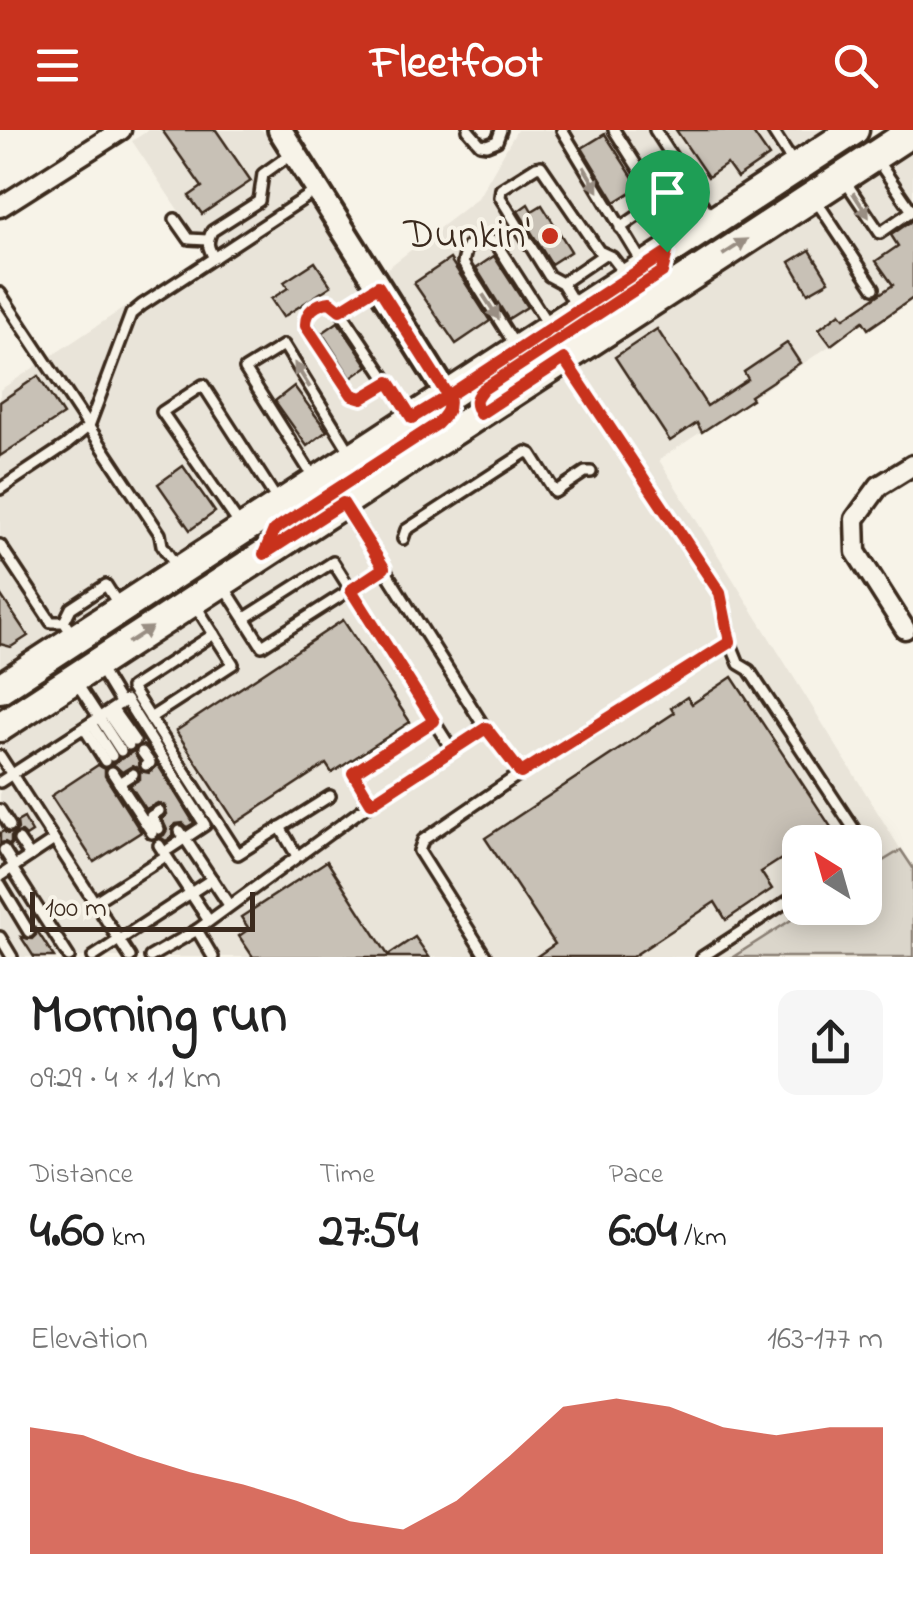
<!DOCTYPE html>
<meta charset="utf-8">
<style>
body{margin:0;font-family:"Indie Flower",sans-serif;background:#f6f6f6;color:#222;height:100vh;display:flex;flex-direction:column;font-size:38px;white-space:nowrap}
*{box-sizing:border-box;margin:0}
p{font-size:32px;color:#767676}
.icon{flex:none;width:55px;height:55px;fill:none;stroke:currentColor;stroke-width:2;stroke-linecap:round;stroke-linejoin:round}
.map{position:relative;height:827px;overflow:hidden}
.details{display:flex;flex-direction:column;background:#fff;flex:1}
.details>*{flex:none}
.needle{width:65px;rotate:323deg}
.controls{position:absolute;left:782px;top:695px;display:grid;gap:20px}
.controls a{display:grid;place-items:center;width:100px;height:100px;border-radius:20px;background:#fff;box-shadow:0 5px 25px #0003;font-size:50px}
.scale{position:absolute;left:30px;bottom:25px;width:225px;box-sizing:border-box;padding-left:10px;border:5px solid #3b2a1e;border-top:0;font-size:28px;line-height:35px;white-space:nowrap;color:#3b2a1e;-webkit-text-stroke:8px #f7f3e8;paint-order:stroke}
.pin{position:absolute;display:grid;place-items:center;width:85px;height:85px;color:#fff;margin:-102px -42px;border-radius:50% 50% 50% 0;rotate:-45deg;box-shadow:0 0 10px #0007}
.pin .icon{rotate:45deg}
.round{display:grid;place-items:center;flex:none;width:105px;height:105px;border-radius:20px;background:#f6f6f6}
.headline{display:flex;align-items:center;justify-content:space-between;height:170px;padding:0 30px}
h1{font-size:55px;font-weight:800;line-height:75px}
.figures{display:grid;grid-template-columns:repeat(3,1fr);gap:15px;height:170px;padding:10px 30px}
.figures div{display:grid;align-content:center}
.figures b{font-size:50px;font-weight:800}
.figures small{font-size:28px;font-weight:400}
.figures p{font-size:28px}
.chart{height:280px;padding:20px 30px}
.chart p{display:flex;justify-content:space-between}
.chart svg{width:100%;height:180px;margin-top:10px;fill:#c8321e;opacity:.7}
header{display:flex;justify-content:space-between;align-items:center;height:130px;padding:0 30px;background:#c8321e;color:#fff;font-size:45px;font-weight:800}
.map>svg:first-child{display:block}
.built{fill:#e9e4d9}
.green{fill:#dbd6cb;stroke:#8b8074;stroke-width:2.5}
.building{fill:#c8c1b6;stroke:#3b2a1e;stroke-width:2.5}
.lines{fill:none;stroke-linecap:round;stroke-linejoin:round}
.service-casing{stroke:#3b2a1e;stroke-width:16}
.minor-casing{stroke:#3b2a1e;stroke-width:25}
.tertiary-casing{stroke:#3b2a1e;stroke-width:30}
.primary-casing{stroke:#3b2a1e;stroke-width:35}
.service{stroke:#f7f3e8;stroke-width:9}
.minor{stroke:#f7f3e8;stroke-width:18}
.tertiary{stroke:#f7f3e8;stroke-width:22}
.primary{stroke:#f7f3e8;stroke-width:28}
.oneway{fill:#998e83}
.route-casing{stroke:#fff;stroke-width:20}
.route{stroke:#c8321e;stroke-width:12}
.poi-dot{fill:#c8321e;stroke:#f7f3e8;stroke-width:4}
.labels{text-anchor:middle;dominant-baseline:central;stroke-width:8;stroke-linejoin:round;paint-order:stroke}
.poi-label{font-size:42px;fill:#3b2a1e;stroke:#f7f3e8;text-anchor:end}
</style>
<header><svg class="icon" aria-label="menu" viewBox="0 0 24 24"><path d="M4 6h16M4 12h16M4 18h16"/></svg>Fleetfoot<svg class="icon" aria-label="search" viewBox="0 0 24 24"><circle cx="10" cy="10" r="6"/><path d="M15 15l6 6"/></svg></header>
<div class="map">
<svg width="913" height="827" viewBox="0 0 913 827">
<rect width="100%" height="100%" fill="#f7f3e8"/>
<filter id="ink" filterUnits="userSpaceOnUse"><feTurbulence type="fractalNoise" baseFrequency=".01" numOctaves="2"/><feDisplacementMap in="SourceGraphic" scale="20" xChannelSelector="R" yChannelSelector="G"/><feConvolveMatrix kernelMatrix="1 2 1 2 8 2 1 2 1" color-interpolation-filters="sRGB"/></filter>
<g filter="url(#ink)">
<g class="built">
<path d="M149,0h113l109,151 107,-83 39,-68h316l-833,542v-282l207,-137 -75,-112z"/>
<path d="M913,19v141l-254,170 242,390 -36,22v-30h-65v66h10l-77,49h-733v-215z"/>
</g>
<path class="green" d="M901,720l12,18v89h-180l77,-49h55v-36z"/>
<g class="building">
<path d="M162,0h54l35,51 -49,33 -13,-18 13,-9z"/>
<path d="M676,0h75l18,26 -32,22 -10,-14 -19,13z"/>
<path d="M605,4l34,53 -24,15 -33,-54z"/>
<path d="M528,74l4,7 10,-6 29,46 -20,13 -33,-53z"/>
<path d="M913,90v78l-45,31 -5,-8 -32,24 -12,-16 21,-16 4,5 49,-33 -17,-24 22,-15 -7,-11z"/>
<path d="M810,120l19,31 -21,12 -18,-31z"/>
<path d="M494,126l33,51 -19,12 -32,-51z"/>
<path d="M450,129l40,62 -34,23 -42,-61z"/>
<path d="M315,132l16,24 -48,31 -12,-18 17,-11 -4,-6z"/>
<path d="M338,192l30,44 -17,12 -29,-45z"/>
<path d="M657,199l50,77 41,-27 -4,-7 43,-29 13,20 -50,33 2,3 -50,33 -5,-9 -27,18 -55,-84z"/>
<path d="M38,246l25,39 -63,41v-54z"/>
<path d="M294,256l33,45 -20,15 -32,-45z"/>
<path d="M183,336l32,46 -25,18 -32,-46z"/>
<path d="M0,464l28,42 -17,11 -11,-3z"/>
<path d="M343,490l67,102 -78,51 -6,-9 -90,59 -60,-92z"/>
<path d="M732,547l99,150 -24,15h-7v5l-39,25 11,17 -46,31 -11,-18 -83,55h-96l19,-13 -70,-106 189,-125 -3,-5 16,-11 5,7z"/>
<path d="M134,621l5,10v7l-7,-2 -10,6 -9,-8z"/>
<path d="M98,635l7,4v7l36,56 -47,30 -43,-66z"/>
<path d="M158,635l36,58 -7,4 -4,-4 -7,1 -4,4 1,8 -7,5 -6,-4 4,-2 3,-5 -5,-11 5,-5 -2,-8 -7,-3 -12,6 -16,-24 10,-6v-8l9,2z"/>
<path d="M24,688l8,14 -6,4 -4,-4 -7,1 -4,4v8l-6,-3 -5,1v-10l4,-2 3,3 6,-1 5,-4 -1,-7z"/>
<path d="M327,731l61,94 27,-18 14,20h-176l-14,-21 10,-7 -8,-12z"/>
<path d="M36,799l18,28h-20l-13,-20 11,2 4,-4z"/>
</g>
<g class="lines">
<g class="service-casing">
<g id="service">
<path d="M468,0l12,14 7,1 10,-4 4,-11"/>
<path d="M562,0l81,134"/>
<path d="M614,0l69,108"/>
<path d="M655,0l57,89"/>
<path d="M772,0l23,36"/>
<path d="M877,30l35,51"/>
<path d="M845,51l35,52 33,-23"/>
<path d="M815,69l59,89"/>
<path d="M175,89l14,20 18,1"/>
<path d="M620,98l39,-27"/>
<path d="M214,128c-6,-11 -8,-15 -2,-27l47,-30 4,-27 28,-20"/>
<path d="M562,153l41,-28"/>
<path d="M376,158l-36,22 71,106"/>
<path d="M0,163l160,241 2,11 16,24"/>
<path d="M576,176l-14,-23 -13,-7 -49,-79 1,-8 35,-22 5,-1 58,85 13,6 14,18"/>
<path d="M340,180l-10,-8c-13,1 -25,9 -23,23l45,70 10,3 27,-16"/>
<path d="M515,215l-52,-82 4,-16 11,-8 14,2 7,7 50,78"/>
<path d="M314,348l-69,-109 39,-24 68,110"/>
<path d="M0,359l66,-44 23,-19 42,-112 11,-9 175,-115"/>
<path d="M344,375l141,223 36,45 209,-131 -10,-49 -153,-230"/>
<path d="M239,394l-77,-112 41,-27 76,118"/>
<path d="M403,409l3,-9 120,-78 5,2 24,38 30,-20h6"/>
<path d="M0,415l51,77h13l10,15"/>
<path d="M223,455l39,61 122,-78"/>
<path d="M245,488l88,-56 119,188"/>
<path d="M64,492l7,-14 35,-23 14,22"/>
<path d="M214,504l-83,54 107,166 92,-58"/>
<path d="M730,512l9,22 10,6 105,159 -2,13"/>
<path d="M98,536l23,38"/>
<path d="M76,552l45,69"/>
<path d="M113,580l22,31"/>
<path d="M107,583l22,32"/>
<path d="M150,588l83,-54 -39,-61"/>
<path d="M91,593l21,33"/>
<path d="M84,598l21,33"/>
<path d="M142,622l8,11 -4,2"/>
<path d="M0,626l130,201"/>
<path d="M112,642l40,61"/>
<path d="M0,652l126,-82 79,125 -36,24"/>
<path d="M119,653l14,-9"/>
<path d="M371,673l-18,-30 81,-52"/>
<path d="M0,680l10,16"/>
<path d="M280,697l17,29"/>
<path d="M159,699l-8,-13 8,-5"/>
<path d="M180,701l49,74"/>
<path d="M19,710l11,16"/>
<path d="M159,715l50,76"/>
<path d="M4,720l10,16"/>
<path d="M12,738l57,89"/>
<path d="M0,746l54,-36"/>
<path d="M0,754l29,48"/>
<path d="M94,772l67,-43"/>
<path d="M197,800l16,27"/>
<path d="M0,807l12,20"/>
<path d="M93,827l119,-78"/>
<path d="M150,827l47,-27 174,-127 114,-75"/>
<path d="M486,827l-67,-106 4,-11 98,-67"/>
<path d="M702,827l98,-64"/>
</g>
</g>
<g class="minor-casing">
<g id="minor">
<path d="M0,77l121,-77"/>
<path d="M905,499l-49,-77 -1,-33 24,-33 34,-21"/>
</g>
</g>
<g class="tertiary-casing">
<path id="tertiary" d="M280,0l168,266"/>
</g>
<g class="primary-casing">
<g id="primary">
<path d="M0,558l854,-558"/>
<path d="M0,597l913,-596"/>
</g>
</g>
<use href="#service" class="service"/>
<use href="#minor" class="minor"/>
<use href="#tertiary" class="tertiary"/>
<use href="#primary" class="primary"/>
</g>
<defs><path id="oneway-solid" d="M-6-.8H1V-3.2L6.5 0L1 3.2V.8H-6Z" transform="scale(2.5)"/></defs>
<g class="oneway">
<use href="#oneway-solid" transform="translate(591 49) rotate(59)"/>
<use href="#oneway-solid" transform="translate(861 75) rotate(57)"/>
<use href="#oneway-solid" transform="translate(735 117) rotate(-33)"/>
<use href="#oneway-solid" transform="translate(491 177) rotate(57)"/>
<use href="#oneway-solid" transform="translate(302 245) rotate(-122)"/>
<use href="#oneway-solid" transform="translate(140 505) rotate(-33)"/>
</g>
</g>
<g class="lines" filter="url(#ink)">
<g class="route-casing">
<path id="route" d="M667,122l-219,144 -36,22 -23,-36 -27,16 -10,-3 -46,-69c-1,-15 11,-23 24,-24l10,8 38,-24 70,110c3,13 -2,19 -11,28l-163,106 -10,24 79,-51 41,65 -33,22 83,131 -81,52 18,30 115,-75 35,45 209,-131 -10,-49 -156,-234 -84,55c-6,-10 -6,-15 2,-24l180,-118 5,-20"/>
</g>
<use href="#route" class="route"/>
</g>
<circle class="poi-dot" cx="550" cy="106" r="10"/>
<g class="labels">
<g class="poi-label">
<text x="530" y="106">Dunkin'</text>
</g>
</g>
</svg>
<div class="controls">
<a><svg class="needle" viewBox="-14 -14 28 28"><path d="M0-13l5 13h-10z" fill="#e53935"/><path d="M0 13l5-13h-10z" fill="#767676"/></svg></a>
</div>
<div class="scale">100 m</div>
<div class="pin" style="left:667px;top:122px;background:#1e9e55"><svg class="icon" aria-label="arrive" viewBox="0 0 24 24"><path d="M6 21V4h12l-3 4 3 4H6"/></svg></div>
</div>
<section class="details">
<div class="headline"><div><h1>Morning run</h1><p>09:29 · 4 × 1.1 km</p></div><a class="round"><svg class="icon" aria-label="share" viewBox="0 0 24 24"><path d="M12 15V3M7 8l5-5 5 5M5 13v7h14v-7"/></svg></a></div>
<div class="figures">
<div><p>Distance</p><b>4.60<small> km</small></b></div>
<div><p>Time</p><b>27:54</b></div>
<div><p>Pace</p><b>6:04<small> /km</small></b></div>
</div>
<div class="chart"><p><span>Elevation</span>163–177 m</p>
<svg viewBox="0 0 160 44" preserveAspectRatio="none"><path d="M0 44V13L10 15L20 20L30 24L40 27L50 31L60 36L70 38L80 31L90 20L100 8L110 6L120 8L130 13L140 15L150 13L160 13V44z"/></svg>
</div>
</section>
